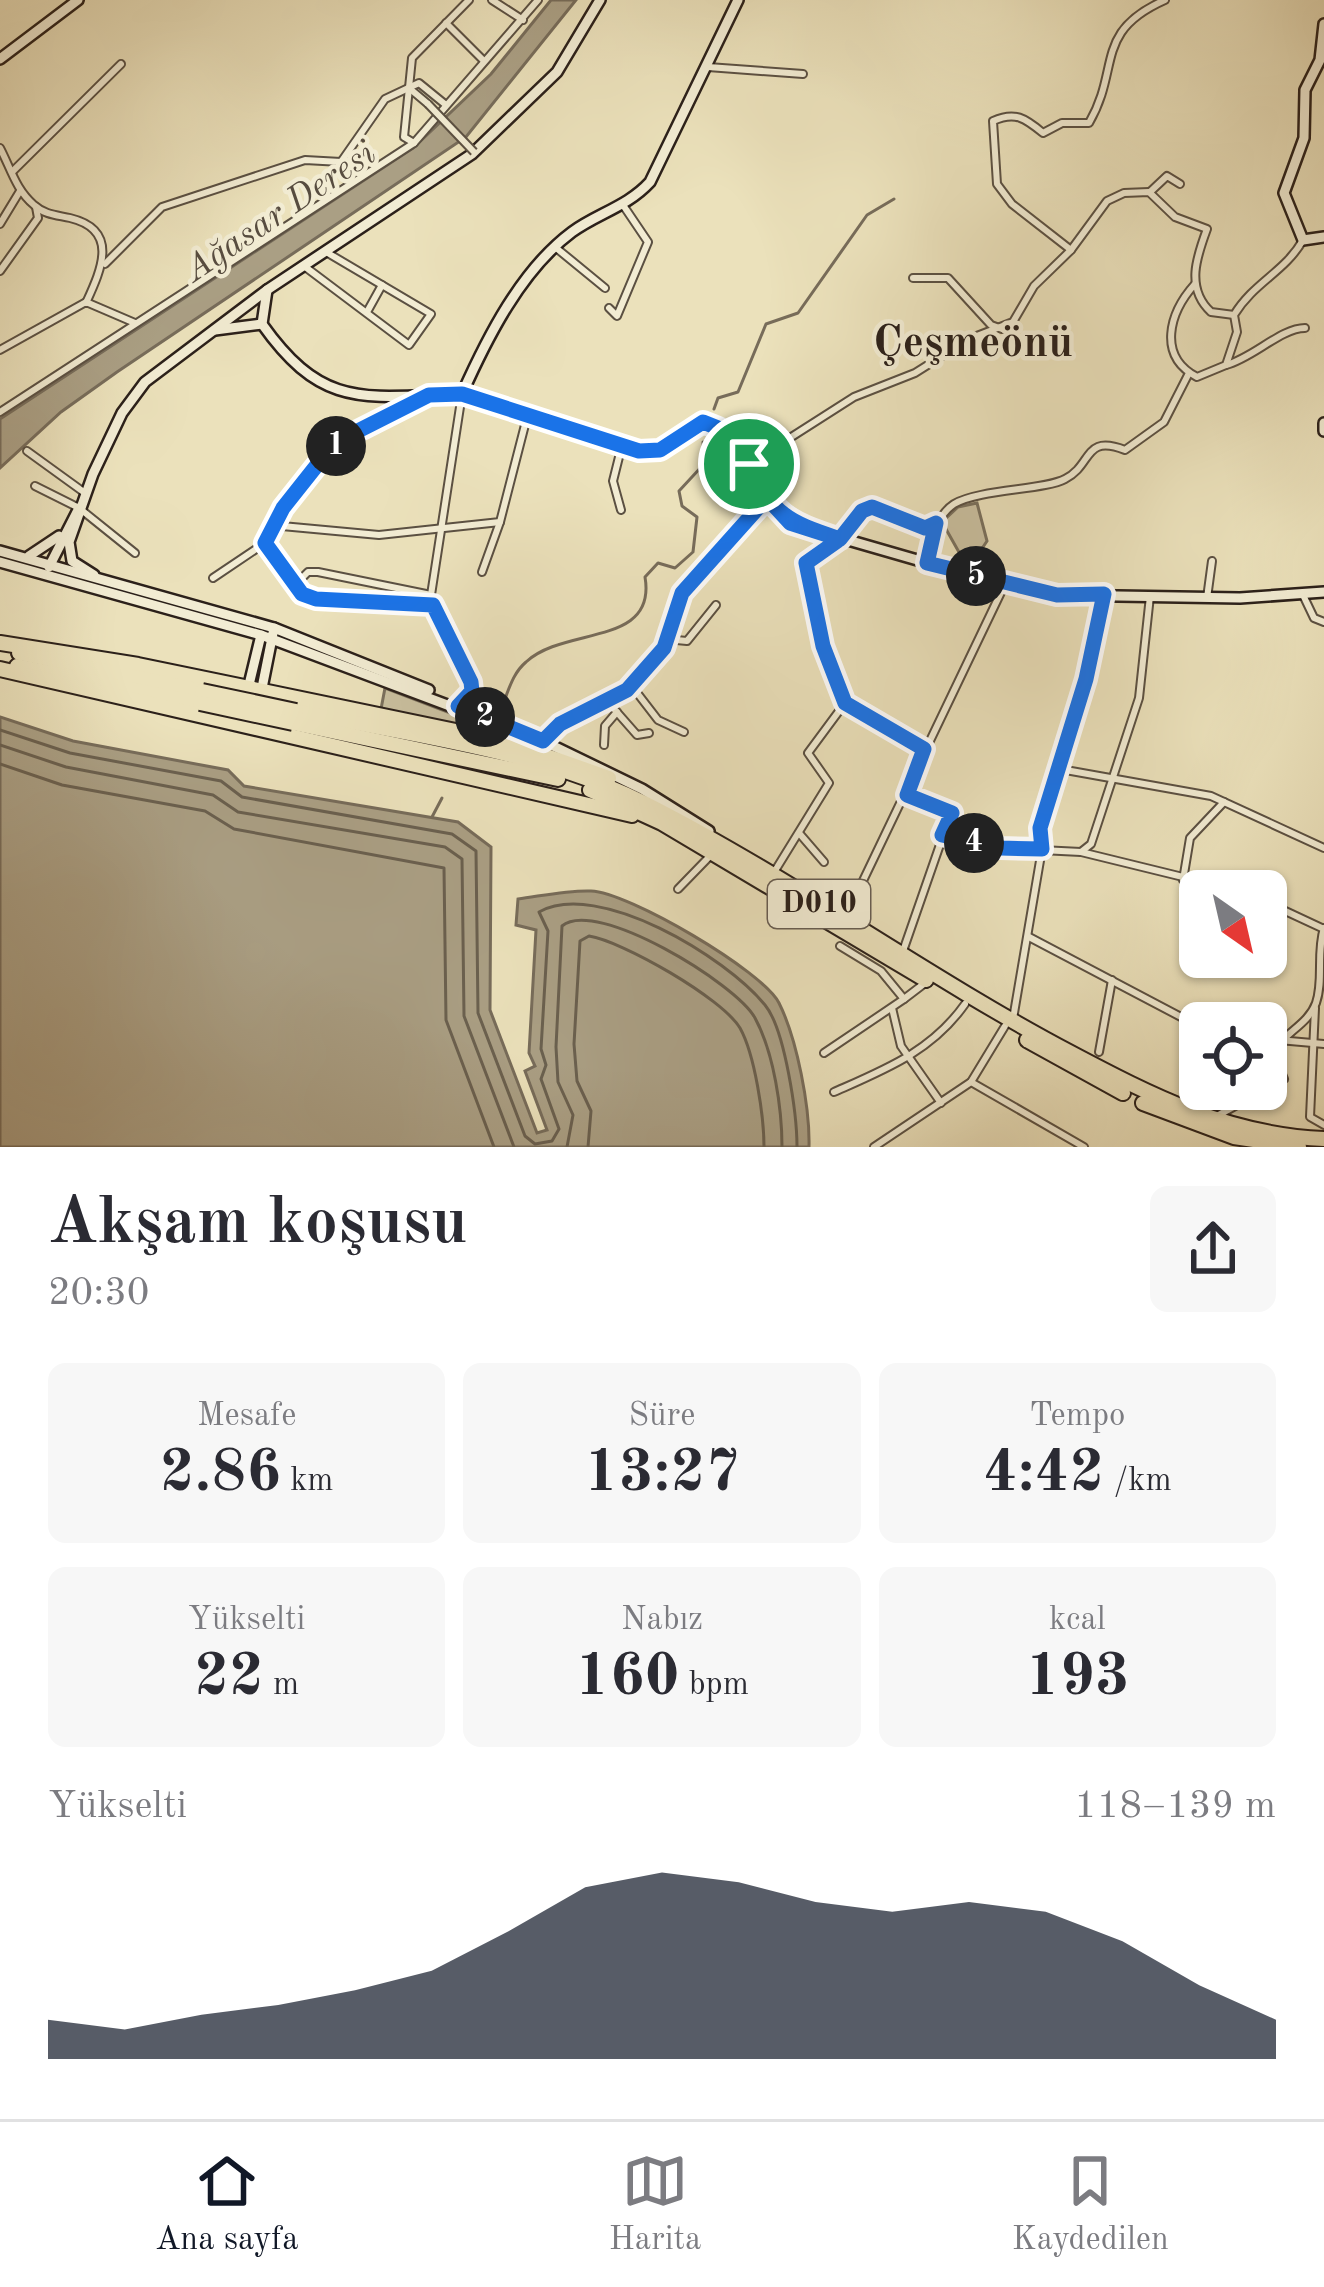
<!DOCTYPE html>
<html lang="tr">
<meta charset="utf-8">
<style>
body{margin:0;font-family:"Old Standard TT",serif;background:#f7f7f7;color:#2b2b33;height:100vh;display:flex;flex-direction:column;font-size:45px;white-space:nowrap}
*{box-sizing:border-box;margin:0}
p{font-size:39px;color:#7c7c81}
.icon{flex:none;width:66px;height:66px;fill:none;stroke:currentColor;stroke-width:2;stroke-linecap:round;stroke-linejoin:round}
.map{position:relative;height:1147px;overflow:hidden}
.drawer{display:flex;flex-direction:column;background:#fff;flex:1}
.drawer>*{flex:none}
.needle{width:78px;rotate:146deg}
.tools{position:absolute;left:1179px;top:870px;display:grid;gap:24px}
.tools a{display:grid;place-items:center;width:108px;height:108px;border-radius:18px;background:#fff;box-shadow:0 3px 9px #0004;font-size:60px}
.pin{position:absolute;display:grid;place-items:center;width:102px;height:102px;color:#fff;margin:-51px;border:6px solid #fff;border-radius:50%;box-shadow:0 3px 12px #0007}
.km{position:absolute;width:60px;height:60px;margin:-30px;border-radius:50%;background:#222;color:#fff;font-size:33px;line-height:60px;text-align:center}
.round{display:grid;place-items:center;flex:none;width:126px;height:126px;border-radius:18px;background:#f7f7f7}
.overview{display:flex;align-items:center;justify-content:space-between;height:204px;padding:0 48px}
h1{font-size:66px;font-weight:600;line-height:90px}
.figures{display:grid;grid-template-columns:repeat(3,1fr);gap:18px;height:204px;padding:12px 48px}
.figures div{display:grid;align-content:center;border-radius:18px;background:#f7f7f7;text-align:center}
.figures b{font-size:60px;font-weight:600}
.figures small{font-size:33px;font-weight:400}
.figures p{font-size:33px}
.chart{height:336px;padding:24px 48px}
.chart p{display:flex;justify-content:space-between}
.chart svg{width:100%;height:216px;margin-top:12px;fill:#111827;opacity:.7}
.dock{display:flex;justify-content:space-around;align-items:center;height:168px;border-top:3px solid #e1e1e2;background:#fff;font-size:33px;color:#7c7c81}
.dock a{display:grid;justify-items:center;gap:6px}
.dock .active{color:#111827}
.map>svg:first-child{display:block}
.green{fill:#cac0a0;stroke:#7a705d;stroke-width:3}
.water{fill:#aa9f84;stroke:#776c5a;stroke-width:3}
.lines{fill:none;stroke-linecap:round;stroke-linejoin:round}
.shore{stroke:#6a604f;stroke-width:3}
.stream{stroke:#776c5a;stroke-width:3}
.street-casing{stroke:#5b5042;stroke-width:10}
.secondary-casing{stroke:#2b201a;stroke-width:14}
.highway-casing{stroke:#2b201a;stroke-width:18}
.street{stroke:#f2ecd3;stroke-width:6}
.secondary{stroke:#f2ecd3;stroke-width:9}
.highway{stroke:#ebe1bb;stroke-width:14}
.street-bridge-casing{stroke:#5b5042;stroke-width:10;stroke-linecap:butt}
.highway-bridge-casing{stroke:#2b201a;stroke-width:18;stroke-linecap:butt}
.street-bridge{stroke:#f2ecd3;stroke-width:6}
.highway-bridge{stroke:#ebe1bb;stroke-width:14}
.route-casing{stroke:#fff;stroke-width:24}
.route{stroke:#1a73e8;stroke-width:15}
.labels{text-anchor:middle;dominant-baseline:central;stroke-width:9;stroke-linejoin:round;paint-order:stroke}
.shield{fill:#f2ecd3;stroke:#675d52;stroke-width:3}
.shield-label{font-size:30px;font-weight:bold;fill:#2b201a}
.water-label{font-size:36px;font-style:italic;fill:#574c3f;stroke:#f2ecd3}
.district-label{font-size:45px;font-weight:bold;fill:#2b201a;stroke:#f2ecd3}
</style>
<div class="map">
<svg width="1324" height="1147" viewBox="0 0 1324 1147">
<rect width="100%" height="100%" fill="#ebe1bb"/>
<filter id="stains"><feTurbulence type="fractalNoise" baseFrequency=".00167" numOctaves="4"/><feColorMatrix values="0 0 0 0 .2 0 0 0 0 .09 0 0 0 0 .02 0 0 0 .5 -.17"/></filter>
<radialGradient id="worn" r=".72"><stop offset=".6" stop-color="#630" stop-opacity="0"/><stop offset="1" stop-color="#630" stop-opacity=".3"/></radialGradient>
<g class="green">
<path d="M977,503l10,38 -12,18 -15,-5 -18,-32 16,-15z"/>
<path d="M385,688l123,47 -127,-26z"/>
</g>
<g class="water">
<path d="M551,0h25l-110,137 -349,235 -56,40 -61,56v-49l413,-271 78,-74z"/>
<path d="M0,717l73,24 155,29 16,16 214,36 33,25 -1,163 47,123 10,-3 -22,-59 10,-5 -6,-13 7,-123 -20,-5 2,-26c23,-3 50,-9 73,-8 37,1 172,80 188,112 18,36 31,104 30,144h-809z"/>
</g>
<g class="lines">
<g class="shore">
<path d="M0,730l70,23 151,28 21,16 210,37 24,17 2,162 47,123 10,8 17,-3 7,-12 -18,-50 5,-14 -5,-16 7,-118 -9,-19c59,-33 187,45 226,93 20,24 32,110 32,142"/>
<path d="M0,745l66,22 147,28 25,17 207,35 17,12 2,157 50,131"/>
<path d="M0,764l62,21 143,26 29,18 210,39 2,152 48,127"/>
<path d="M567,1147l6,-32 -15,-33 -2,-35 6,-121c33,-29 175,58 193,92 19,35 27,91 27,129"/>
<path d="M588,1147l3,-36 -14,-30 -3,-37 6,-103 9,-5c33,5 133,62 151,92 15,27 24,89 24,119"/>
</g>
<g class="stream">
<path d="M714,409l4,-11 20,-6 28,-68 32,-11 69,-98 27,-16"/>
<path d="M503,704c6,-15 10,-31 23,-42 38,-36 131,-15 119,-85l13,-14 17,5 18,-16 4,-35 -15,-11 -3,-15 25,-27 -1,-22"/>
<path d="M432,817l10,-19"/>
</g>
<g class="street-casing">
<g id="street">
<path d="M492,0l31,20"/>
<path d="M446,23l38,38"/>
<path d="M708,67l95,7"/>
<path d="M409,88l19,16"/>
<path d="M414,143l-10,-6 8,-79 57,-58"/>
<path d="M0,148c11,21 16,42 34,57 11,10 23,10 36,13 50,12 31,52 16,85"/>
<path d="M13,171l108,-107"/>
<path d="M1150,192l17,-16 13,8"/>
<path d="M0,224l20,-33"/>
<path d="M555,247l50,41"/>
<path d="M1071,250l-59,-46 -15,-20 -4,-63c22,-10 32,-3 50,12l19,-10h27c32,-55 4,-91 76,-123"/>
<path d="M105,264l57,-57 143,-47 36,2 44,-63 34,-16 27,22"/>
<path d="M304,266l105,79 22,-31 -105,-62"/>
<path d="M0,271l38,-53 -2,-11"/>
<path d="M913,278h35l43,47 11,4"/>
<path d="M1195,284c-26,29 -38,72 2,93l29,-12 11,-33 -3,-17c20,-33 51,-43 69,-75"/>
<path d="M609,308l8,8 31,-74 -25,-37"/>
<path d="M367,312l15,-27"/>
<path d="M0,350l86,-48 49,21"/>
<path d="M1226,365c27,-7 55,-37 79,-37"/>
<path d="M0,412l414,-269 124,-143"/>
<path d="M27,451l58,42"/>
<path d="M749,464l105,-67 61,-24 54,-34 44,-17 21,-36 37,-36 36,-49 17,-8 25,-1 26,25 32,12c-10,27 -22,59 4,83l23,3"/>
<path d="M35,486l44,22 56,45"/>
<path d="M621,510l-8,-29 9,-36"/>
<path d="M271,525l108,10 121,-13 27,-105"/>
<path d="M266,544l36,50 14,5 117,6"/>
<path d="M927,563c6,-21 7,-46 27,-59 25,-15 91,-14 111,-25 28,-14 18,-45 60,-29l39,-28 25,-49"/>
<path d="M482,572l18,-50"/>
<path d="M213,578l52,-35 18,-35 61,-70 84,-42"/>
<path d="M295,585l13,-13h10l113,23"/>
<path d="M1303,595l11,23 10,4"/>
<path d="M1207,598l5,-37"/>
<path d="M666,639l21,2 29,-36"/>
<path d="M631,685l27,35 26,12"/>
<path d="M608,702l29,33 12,-2"/>
<path d="M458,706l14,-16 -1,-8 -40,-87 31,-201"/>
<path d="M604,745l1,-19 12,-14"/>
<path d="M924,749l-79,-46 -22,-57 -17,-83 66,-56 53,21 11,-5"/>
<path d="M1060,769l151,27 113,52"/>
<path d="M799,833l25,29"/>
<path d="M942,835l58,13 81,4 10,-8 48,-146 11,-102"/>
<path d="M1081,852l159,39"/>
<path d="M773,874l56,-91 -21,-30 37,-50"/>
<path d="M1183,880l7,-42 34,-36"/>
<path d="M678,889l32,-33"/>
<path d="M1266,902l58,27"/>
<path d="M849,910l156,-326"/>
<path d="M1029,937l171,90"/>
<path d="M903,951l48,-138 -44,-18"/>
<path d="M904,999l21,-16"/>
<path d="M892,1008l9,38 40,57"/>
<path d="M1315,1008l-5,109 14,8"/>
<path d="M1013,1019l29,-170 -2,-21 46,-149 18,-85"/>
<path d="M1266,1039l58,5"/>
<path d="M1099,1052l13,-72"/>
<path d="M824,1053l80,-54 -23,-28 -41,-25"/>
<path d="M971,1082l113,65"/>
<path d="M834,1092c52,-23 98,-41 131,-88"/>
<path d="M1217,1116l67,-37 -11,-26c10,-20 35,-28 43,-50 8,-23 0,-50 8,-75"/>
<path d="M874,1147l97,-65 34,-56"/>
</g>
</g>
<g class="secondary-casing">
<g id="secondary">
<path d="M1324,24l-4,36 -15,30 -1,48 -20,55 19,47 21,-3"/>
<path d="M0,59l78,-59"/>
<path d="M267,290l-5,34c61,86 102,73 200,70 25,-56 59,-124 110,-162 26,-19 55,-25 78,-50l88,-182"/>
<path d="M215,330l47,-6"/>
<path d="M462,394l177,57 21,-1 42,-27 15,5 72,95 163,47 105,25 183,3 84,-6"/>
<path d="M1324,423v8"/>
<path d="M0,551l274,77 -13,65"/>
<path d="M29,556l30,-20"/>
<path d="M0,562l261,73 -14,58"/>
<path d="M49,567l30,-59"/>
<path d="M94,575l-22,-14 -3,-19 24,-68 29,-61 23,-31 122,-92 205,-136 85,-82 43,-72"/>
<path d="M274,628l155,62"/>
<path d="M261,635l282,106 18,-17 66,-34 37,-42 18,-55 85,-95"/>
<path d="M543,741l99,48 67,42"/>
</g>
</g>
<g class="highway-casing">
<g id="highway">
<path d="M0,643l138,22 366,76 105,37"/>
<path d="M19,653l183,38"/>
<path d="M17,666l183,37"/>
<path d="M0,669l632,146"/>
<path d="M296,711c117,25 244,39 350,93 146,74 279,172 423,248 83,44 159,83 255,87"/>
<path d="M293,723l265,56"/>
<path d="M590,790l72,33 264,157"/>
<path d="M1027,1040l96,53"/>
<path d="M1143,1103l91,34 65,10"/>
</g>
</g>
<use href="#street" class="street"/>
<use href="#secondary" class="secondary"/>
<use href="#highway" class="highway"/>
<g class="street-bridge-casing">
<path id="street-bridge" d="M428,104l46,48"/>
</g>
<g class="highway-bridge-casing">
<g id="highway-bridge">
<path d="M202,691l94,20"/>
<path d="M200,703l93,20"/>
</g>
</g>
<use href="#street-bridge" class="street-bridge"/>
<use href="#highway-bridge" class="highway-bridge"/>
</g>
<g class="lines">
<g class="route-casing">
<path id="route" d="M749,464l-31,-36 -15,-6 -43,28 -21,1 -177,-57 -33,1 -85,43 -19,17 -42,53 -18,35 37,51 14,5 117,6 38,77 1,9 -14,15 85,35 17,-17 67,-34 37,-42 18,-55 85,-95 23,25 50,16 -34,24 17,83 22,57 79,46 -17,46 45,18 -10,22 58,13 42,1 -2,-21 46,-149 18,-85 -47,1 -130,-32 9,-40 -11,5 -53,-21 -10,4 -22,28c-54,-18 -65,-23 -91,-75"/>
</g>
<use href="#route" class="route"/>
</g>
<g class="labels">
<rect class="shield" x="768" y="880" width="102" height="48" rx="9"/>
<g class="shield-label">
<text x="819" y="904">D010</text>
</g>
<g class="water-label">
<text transform="translate(281 213) rotate(-34)">Ağasar Deresi</text>
</g>
<g class="district-label">
<text x="973" y="344">Çeşmeönü</text>
</g>
</g>
<rect width="100%" height="100%" filter="url(#stains)"/>
<rect width="100%" height="100%" fill="url(#worn)"/>
</svg>
<div class="tools">
<a><svg class="needle" viewBox="-14 -14 28 28"><path d="M0-13l5 13h-10z" fill="#e53935"/><path d="M0 13l5-13h-10z" fill="#7c7c81"/></svg></a>
<a><svg class="icon" aria-label="locate" viewBox="0 0 24 24"><circle cx="12" cy="12" r="6"/><path d="M12 2v4M12 18v4M2 12h4M18 12h4"/></svg></a>
</div>
<div class="pin" style="left:749px;top:464px;background:#1e9e55"><svg class="icon" aria-label="arrive" viewBox="0 0 24 24"><path d="M6 21V4h12l-3 4 3 4H6"/></svg></div>
<b class="km" style="left:336px;top:446px">1</b>
<b class="km" style="left:485px;top:717px">2</b>
<b class="km" style="left:974px;top:843px">4</b>
<b class="km" style="left:976px;top:576px">5</b>
</div>
<section class="drawer">
<div class="overview"><div><h1>Akşam koşusu</h1><p>20:30</p></div><a class="round"><svg class="icon" aria-label="share" viewBox="0 0 24 24"><path d="M12 15V3M7 8l5-5 5 5M5 13v7h14v-7"/></svg></a></div>
<div class="figures">
<div><p>Mesafe</p><b>2.86<small> km</small></b></div>
<div><p>Süre</p><b>13:27</b></div>
<div><p>Tempo</p><b>4:42<small> /km</small></b></div>
</div>
<div class="figures">
<div><p>Yükselti</p><b>22<small> m</small></b></div>
<div><p>Nabız</p><b>160<small> bpm</small></b></div>
<div><p>kcal</p><b>193</b></div>
</div>
<div class="chart"><p><span>Yükselti</span>118–139 m</p>
<svg viewBox="0 0 160 44" preserveAspectRatio="none"><path d="M0 44V36L10 38L20 35L30 33L40 30L50 26L60 18L70 9L80 6L90 8L100 12L110 14L120 12L130 14L140 20L150 29L160 36V44z"/></svg>
</div>
</section>
<nav class="dock">
<a class="active"><svg class="icon" aria-label="home" viewBox="0 0 24 24"><path d="M3 11l9-7 9 7M6 9v11h12V9"/></svg>Ana sayfa</a>
<a><svg class="icon" aria-label="map" viewBox="0 0 24 24"><path d="M3 6l6-2 6 2 6-2v14l-6 2-6-2-6 2zM9 4v14M15 6v14"/></svg>Harita</a>
<a><svg class="icon" aria-label="saved" viewBox="0 0 24 24"><path d="M7 4h10v16l-5-4-5 4z"/></svg>Kaydedilen</a>
</nav>
